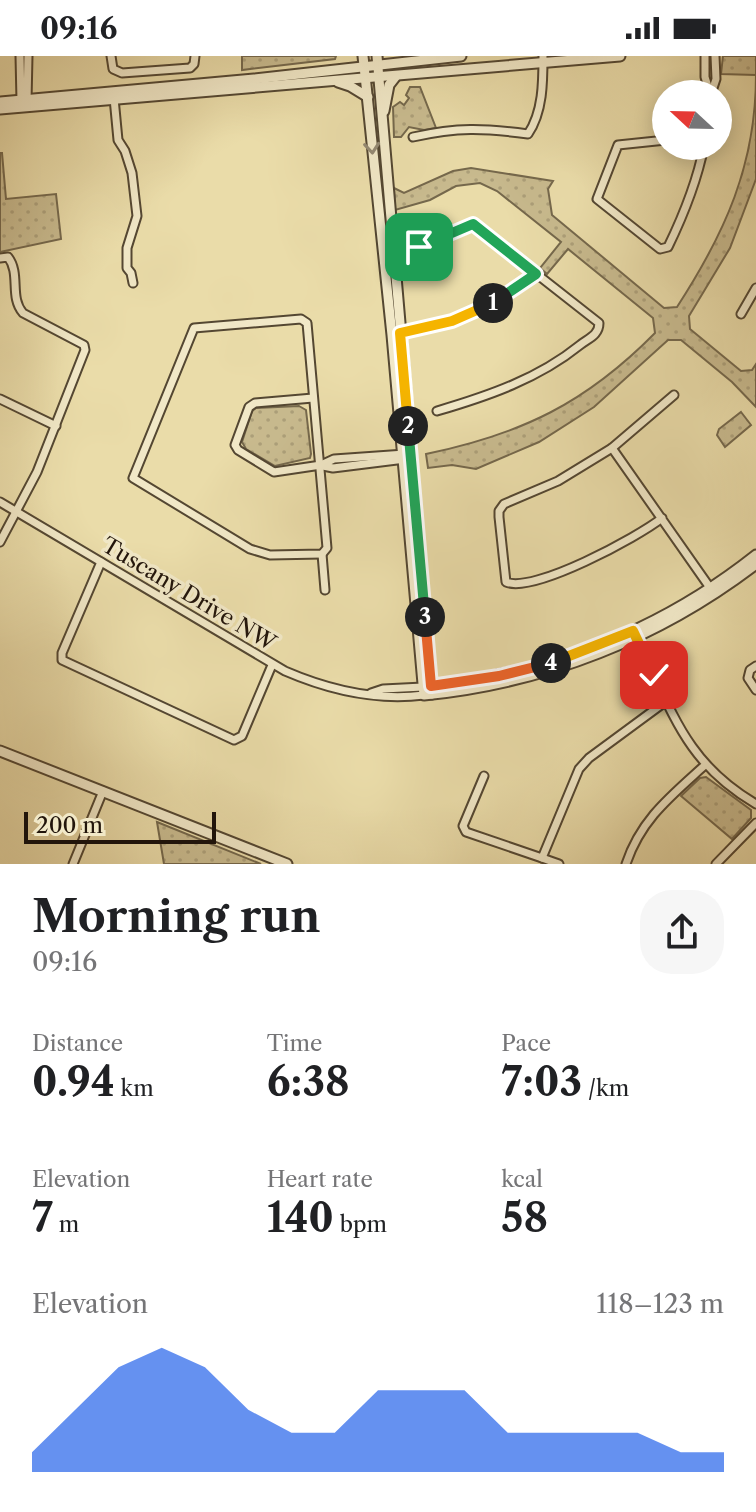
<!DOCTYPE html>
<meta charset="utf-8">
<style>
body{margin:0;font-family:"Libre Caslon Text",serif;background:#f6f6f6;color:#202124;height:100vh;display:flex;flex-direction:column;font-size:30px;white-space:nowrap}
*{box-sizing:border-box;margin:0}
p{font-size:26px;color:#757577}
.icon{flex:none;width:44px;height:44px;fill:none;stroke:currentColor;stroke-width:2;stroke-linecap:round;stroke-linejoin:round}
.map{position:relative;height:808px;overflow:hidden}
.panel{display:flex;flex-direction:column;background:#fff;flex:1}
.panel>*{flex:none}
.needle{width:52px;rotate:292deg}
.controls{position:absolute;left:652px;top:24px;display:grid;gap:16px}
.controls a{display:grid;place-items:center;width:80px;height:80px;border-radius:50%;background:#fff;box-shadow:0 4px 20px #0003;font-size:40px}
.scale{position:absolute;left:24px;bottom:20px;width:192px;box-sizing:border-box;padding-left:8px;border:4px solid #22150b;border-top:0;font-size:22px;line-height:28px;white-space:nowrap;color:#22150b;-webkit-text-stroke:6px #f1e8c7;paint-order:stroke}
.pin{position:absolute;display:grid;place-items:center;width:68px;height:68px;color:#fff;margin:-34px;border-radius:16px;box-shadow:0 4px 12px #0006}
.km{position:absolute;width:40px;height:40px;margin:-20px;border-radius:50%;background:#222;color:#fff;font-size:22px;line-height:40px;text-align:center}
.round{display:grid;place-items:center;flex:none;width:84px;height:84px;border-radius:32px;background:#f6f6f6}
.head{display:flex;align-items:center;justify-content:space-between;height:136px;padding:0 32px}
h1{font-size:44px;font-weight:700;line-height:60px}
.stats{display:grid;grid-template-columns:repeat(3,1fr);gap:12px;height:136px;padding:8px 32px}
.stats div{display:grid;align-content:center}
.stats b{font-size:40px;font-weight:700}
.stats small{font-size:22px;font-weight:400}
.stats p{font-size:22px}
.chart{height:224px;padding:16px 32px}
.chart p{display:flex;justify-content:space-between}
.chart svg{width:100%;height:144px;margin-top:8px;fill:#2563eb;opacity:.7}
.status{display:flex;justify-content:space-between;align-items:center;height:56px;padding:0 40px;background:#fff;direction:ltr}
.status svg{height:22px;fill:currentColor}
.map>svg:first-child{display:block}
.grass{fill:url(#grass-dots);stroke:#75684c;stroke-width:2}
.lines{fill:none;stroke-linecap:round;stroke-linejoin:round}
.minor-casing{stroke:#544732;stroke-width:11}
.tertiary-casing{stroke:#544732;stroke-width:13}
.minor{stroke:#f1e8c7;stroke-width:7}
.tertiary{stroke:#f1e8c7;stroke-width:9}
.oneway{stroke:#948972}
.split-1-casing{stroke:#fff;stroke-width:16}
.split-2-casing{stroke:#fff;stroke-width:16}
.split-3-casing{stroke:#fff;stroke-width:16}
.split-4-casing{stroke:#fff;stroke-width:16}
.split-5-casing{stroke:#fff;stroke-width:16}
.split-1{stroke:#22a559;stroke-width:10}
.split-2{stroke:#f5b400;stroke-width:10}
.split-3{stroke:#22a559;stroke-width:10}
.split-4{stroke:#f0652b;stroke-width:10}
.split-5{stroke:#f5b400;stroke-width:10}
.labels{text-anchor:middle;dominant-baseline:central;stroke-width:7;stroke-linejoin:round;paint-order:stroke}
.street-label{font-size:22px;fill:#22150b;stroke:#f1e8c7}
</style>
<div class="status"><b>09:16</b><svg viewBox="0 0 49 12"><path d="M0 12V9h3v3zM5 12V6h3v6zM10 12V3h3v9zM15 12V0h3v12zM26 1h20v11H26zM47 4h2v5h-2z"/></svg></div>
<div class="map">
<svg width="756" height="808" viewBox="0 0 756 808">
<defs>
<pattern id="grass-dots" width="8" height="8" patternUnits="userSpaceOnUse" patternTransform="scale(2)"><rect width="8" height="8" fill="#c8ba8e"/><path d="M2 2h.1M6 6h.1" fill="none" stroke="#ac9f79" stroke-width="1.8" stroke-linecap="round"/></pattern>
</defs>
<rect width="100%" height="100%" fill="#eadca9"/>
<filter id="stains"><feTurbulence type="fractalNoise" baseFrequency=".0025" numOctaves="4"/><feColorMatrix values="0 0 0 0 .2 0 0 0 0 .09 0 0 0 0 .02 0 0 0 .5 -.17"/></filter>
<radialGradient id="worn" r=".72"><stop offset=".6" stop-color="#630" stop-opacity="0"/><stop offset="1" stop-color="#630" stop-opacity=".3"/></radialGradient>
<g class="grass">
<path d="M242,0h94l-1,3 -93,11z"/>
<path d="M723,0h33v123l-26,69 -41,68 1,13 51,42 11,-1 4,-6v43l-24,-25 -51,-42h-13l-74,67 -55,35 -63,27 -24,-4 -24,3 -2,-14c96,-20 160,-51 229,-121l-2,-15 -85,-69 -21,25 -7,-6 21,-26 -64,-51 -17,-8 -24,3 -26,14 -35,10 -1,-22 10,5 49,-22 18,-3 82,13 -5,8 4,26 112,93 13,-1c48,-74 79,-142 79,-232l-35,-1z"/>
<path d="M410,31h10l16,41 -12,2 -15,-3 -8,10h-7l-1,-30 7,-5 4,3 5,-7 -3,-3z"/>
<path d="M0,97h2l4,46 50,-5 5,45 -61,13z"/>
<path d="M299,350l7,4 5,44 -1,4 -35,8 -29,-17 -4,-7 10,-31 4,-3z"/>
<path d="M741,356l10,13 -26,22 -8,-12 2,-6z"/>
<path d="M706,721l45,33v8l-19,21 -51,-43 19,-18z"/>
<path d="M157,766l104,42h-97z"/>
</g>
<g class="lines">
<g class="minor-casing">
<g id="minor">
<path d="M20,0l1,45"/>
<path d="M111,0l2,13 9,4 68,-5 4,-4 1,-8"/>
<path d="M705,0v21l5,16"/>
<path d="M711,38l5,-15 -1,-23"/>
<path d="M114,42l4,42 7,11 7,22 5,43 -10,32v20l4,5 2,10"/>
<path d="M27,45l1,-45"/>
<path d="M413,81c45,-10 70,-9 115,-3 15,-22 15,-52 15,-78"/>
<path d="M666,84l-48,5 -21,54 63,50 8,-2c16,-33 29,-65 36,-101"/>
<path d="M419,191l54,-23 126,99c0,12 -10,15 -19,22 -42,34 -92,51 -143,66"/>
<path d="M0,202l8,-1c13,17 1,40 15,56l61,32 1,5 -48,122 -37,70"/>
<path d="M741,258l15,-26"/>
<path d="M301,263l6,4 20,225 -5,6 -52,1 -20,-6 -117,-71 61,-150z"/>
<path d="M398,278c57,-13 91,-24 138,-60"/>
<path d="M313,342l-58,5 -6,4 -14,38 3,5 36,22 47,-7 13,-6 71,-5"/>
<path d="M0,343l56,27"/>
<path d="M612,392l62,-53"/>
<path d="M323,410l10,2 72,-9"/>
<path d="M0,446l285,169c44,19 91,30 139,24"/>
<path d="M662,462c-24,19 -129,76 -156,64l-7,-65v-6l5,-7 54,-23 54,-33 101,144"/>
<path d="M322,498l3,36"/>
<path d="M101,506l-39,91v7l172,80 8,-4 30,-71"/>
<path d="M634,577c37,72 47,127 122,171"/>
<path d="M756,610l-6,4 -2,8 8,12"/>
<path d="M371,637l12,-4 40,-2"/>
<path d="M484,720l-21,50 3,6 76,26"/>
<path d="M73,808l30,-73"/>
<path d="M559,808l-17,-6 37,-89 10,-11 76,-56"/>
<path d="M626,808c15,-45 45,-68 79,-99"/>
<path d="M716,808l40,-41"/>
</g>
</g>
<g class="tertiary-casing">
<g id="tertiary">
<path d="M363,0l29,279 32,360c122,-12 235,-57 332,-131"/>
<path d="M377,0l55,638"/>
<path d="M338,26l12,4 18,11"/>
<path d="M0,46l254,-23 207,-23"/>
<path d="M0,53l620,-53"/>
<path d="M384,55l5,-26 7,-9"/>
<path d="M426,630c122,-12 234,-55 330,-131"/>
<path d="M0,695l287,113"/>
</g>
</g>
<use href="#minor" class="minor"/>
<use href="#tertiary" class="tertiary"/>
</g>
<defs><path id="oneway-chevron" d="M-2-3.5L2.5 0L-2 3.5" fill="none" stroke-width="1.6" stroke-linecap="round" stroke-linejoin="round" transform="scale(2)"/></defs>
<use class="oneway" href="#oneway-chevron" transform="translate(372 92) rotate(85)"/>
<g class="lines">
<g class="split-1-casing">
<path id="split-1" d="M419,191l54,-23 63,50 -43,29"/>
</g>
<g class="split-2-casing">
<path id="split-2" d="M408,370l-8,-93 52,-12 41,-18"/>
</g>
<g class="split-3-casing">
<path id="split-3" d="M408,370l17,191"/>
</g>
<g class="split-4-casing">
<path id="split-4" d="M425,561l6,69 68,-10 52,-13"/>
</g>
<g class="split-5-casing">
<path id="split-5" d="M551,607l82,-32 21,44"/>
</g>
<use href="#split-1" class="split-1"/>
<use href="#split-2" class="split-2"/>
<use href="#split-3" class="split-3"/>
<use href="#split-4" class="split-4"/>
<use href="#split-5" class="split-5"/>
</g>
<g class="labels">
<g class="street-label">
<text transform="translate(189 538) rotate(31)">Tuscany Drive NW</text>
</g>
</g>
<rect width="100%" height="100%" filter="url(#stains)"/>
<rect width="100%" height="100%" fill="url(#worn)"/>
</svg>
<div class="controls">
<a><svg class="needle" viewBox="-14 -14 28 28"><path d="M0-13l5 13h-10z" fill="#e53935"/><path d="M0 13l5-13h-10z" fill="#757577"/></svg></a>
</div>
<div class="scale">200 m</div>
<div class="pin" style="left:419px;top:191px;background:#1e9e55"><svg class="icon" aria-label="arrive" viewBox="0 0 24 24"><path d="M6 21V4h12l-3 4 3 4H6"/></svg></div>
<div class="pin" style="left:654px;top:619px;background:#d93025"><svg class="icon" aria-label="check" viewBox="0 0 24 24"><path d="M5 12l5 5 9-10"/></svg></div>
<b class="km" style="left:493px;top:247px">1</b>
<b class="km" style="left:408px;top:370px">2</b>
<b class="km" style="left:425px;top:561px">3</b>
<b class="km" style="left:551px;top:607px">4</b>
</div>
<section class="panel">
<div class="head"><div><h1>Morning run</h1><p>09:16</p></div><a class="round"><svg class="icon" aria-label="share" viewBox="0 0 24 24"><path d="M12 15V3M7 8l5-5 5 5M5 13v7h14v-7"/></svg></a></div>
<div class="stats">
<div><p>Distance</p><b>0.94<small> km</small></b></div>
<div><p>Time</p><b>6:38</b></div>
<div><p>Pace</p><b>7:03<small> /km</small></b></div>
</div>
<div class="stats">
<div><p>Elevation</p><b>7<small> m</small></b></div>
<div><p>Heart rate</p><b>140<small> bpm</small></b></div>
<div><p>kcal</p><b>58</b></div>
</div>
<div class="chart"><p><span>Elevation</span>118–123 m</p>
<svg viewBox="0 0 160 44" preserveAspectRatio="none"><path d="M0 44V38L10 25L20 12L30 6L40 12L50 25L60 32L70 32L80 19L90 19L100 19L110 32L120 32L130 32L140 32L150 38L160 38V44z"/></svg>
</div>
</section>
